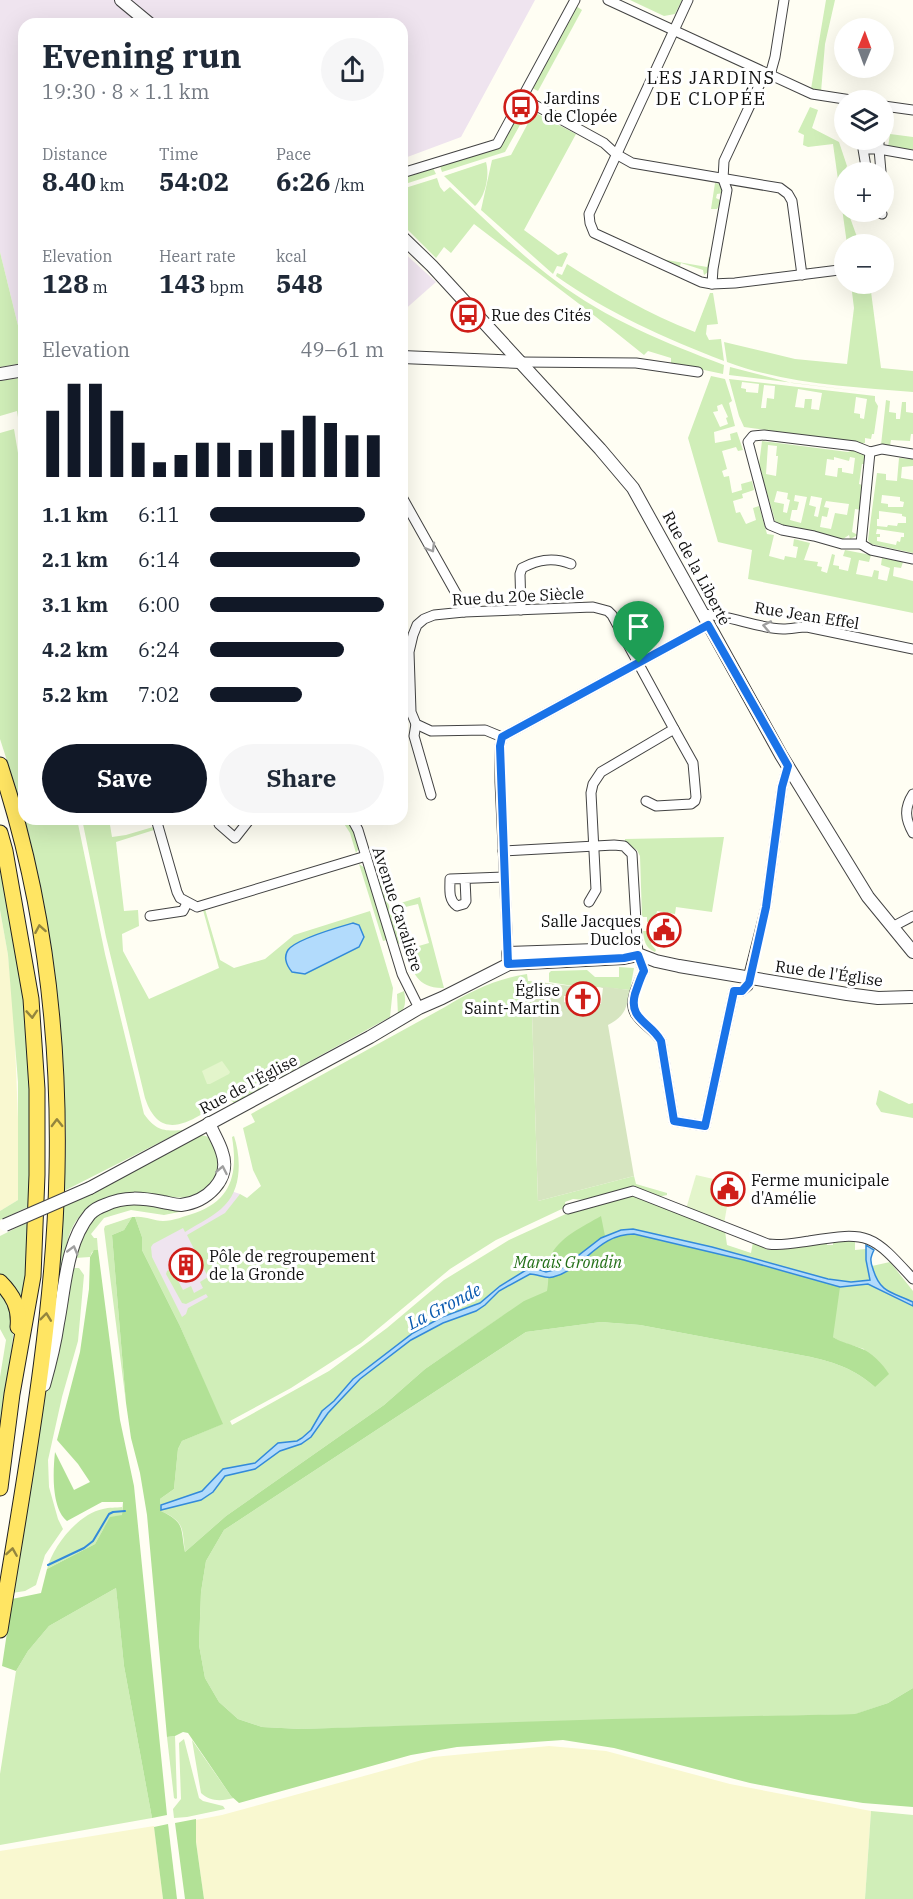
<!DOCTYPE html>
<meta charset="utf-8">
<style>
body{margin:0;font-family:"IBM Plex Serif",serif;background:#f6f6f7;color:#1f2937;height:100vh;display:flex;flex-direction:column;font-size:22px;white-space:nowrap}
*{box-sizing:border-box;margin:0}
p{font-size:20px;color:#747a83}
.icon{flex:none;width:33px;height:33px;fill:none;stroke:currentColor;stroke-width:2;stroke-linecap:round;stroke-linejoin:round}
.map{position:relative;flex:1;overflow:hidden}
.drawer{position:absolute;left:18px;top:18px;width:390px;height:807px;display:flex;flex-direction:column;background:#fff;border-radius:18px;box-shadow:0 6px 24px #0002}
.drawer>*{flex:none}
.needle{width:39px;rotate:1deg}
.controls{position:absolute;left:834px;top:18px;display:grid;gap:12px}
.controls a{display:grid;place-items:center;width:60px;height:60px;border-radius:50%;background:#fff;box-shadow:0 6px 24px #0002;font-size:30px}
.pin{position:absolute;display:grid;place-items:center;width:51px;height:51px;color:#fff;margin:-62px -26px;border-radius:50% 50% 50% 0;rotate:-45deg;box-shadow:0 0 6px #0007}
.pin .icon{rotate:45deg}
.round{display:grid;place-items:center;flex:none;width:63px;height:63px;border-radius:32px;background:#f6f6f7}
.overview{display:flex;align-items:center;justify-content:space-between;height:102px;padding:0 24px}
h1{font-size:33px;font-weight:700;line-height:45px}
.figures{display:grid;grid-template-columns:repeat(3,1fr);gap:9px;height:102px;padding:6px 24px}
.figures div{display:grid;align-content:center}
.figures b{font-size:26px;font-weight:700}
.figures small{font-size:16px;font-weight:400}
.figures p{font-size:16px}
.chart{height:168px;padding:12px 24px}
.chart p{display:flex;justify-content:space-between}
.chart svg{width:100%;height:108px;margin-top:6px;stroke:#111827;stroke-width:6}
.button{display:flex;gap:12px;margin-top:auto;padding:12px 24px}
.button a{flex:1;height:69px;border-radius:36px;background:#111827;color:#fff;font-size:24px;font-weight:700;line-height:69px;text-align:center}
.button a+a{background:#f6f6f7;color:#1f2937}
ul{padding:0 24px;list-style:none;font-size:20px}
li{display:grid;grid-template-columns:96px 72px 1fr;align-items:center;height:45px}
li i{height:15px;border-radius:8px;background:#111827}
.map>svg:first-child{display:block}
.industrial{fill:#efe4ef}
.farmland{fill:#f9f8d0}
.green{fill:#d0eeb8;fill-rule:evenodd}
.forest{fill:#b2e196}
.cemetery{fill:#d6e5c0}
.pitch{fill:#e3f5cb}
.water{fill:#b2dbfc;stroke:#328ada;stroke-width:1.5}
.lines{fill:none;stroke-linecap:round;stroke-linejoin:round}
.stream{stroke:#328ada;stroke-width:2}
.minor-casing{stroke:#434343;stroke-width:11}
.tertiary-casing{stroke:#434343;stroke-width:14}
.primary-casing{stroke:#212121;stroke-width:17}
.minor{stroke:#fff;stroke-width:9}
.tertiary{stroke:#fff;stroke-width:12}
.primary{stroke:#ffe563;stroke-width:15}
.tertiary-bridge-casing{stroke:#434343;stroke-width:14;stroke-linecap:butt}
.tertiary-bridge{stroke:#fff;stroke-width:12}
.oneway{stroke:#9f9f9f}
.oneway2{stroke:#93853e}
.route-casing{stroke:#fff;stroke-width:12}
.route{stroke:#1a73e8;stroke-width:8}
.labels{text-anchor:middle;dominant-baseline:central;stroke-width:6;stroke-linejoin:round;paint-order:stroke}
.poi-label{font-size:16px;fill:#101010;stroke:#fff;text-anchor:start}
.street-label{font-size:16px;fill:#101010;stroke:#fff}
.park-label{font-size:16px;font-style:italic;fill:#247019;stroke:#fff}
.neighbourhood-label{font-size:18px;letter-spacing:1.5px;fill:#101010;stroke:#fff}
.water-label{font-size:18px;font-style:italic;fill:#0b5bb0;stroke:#fff}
</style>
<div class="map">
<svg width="913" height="1899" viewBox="0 0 913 1899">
<rect width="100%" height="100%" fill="#fffef3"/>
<g class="industrial">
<path d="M0,0h535l-74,137 -59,22v-135h-378v326l-24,-98z"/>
<path d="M402,251l34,31 -34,30z"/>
<path d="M231,1191l9,3 -8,105 -52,27 -38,-89 65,-26z"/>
</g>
<g class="farmland">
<path d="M0,910l8,45 6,63 5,127 -1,55 -18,11z"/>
<path d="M549,1746l57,5 124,33 141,27 -6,88h-661l-8,-57v-22l26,-5 211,-58z"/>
<path d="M154,1826l9,73h-163v-48z"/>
</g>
<g class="green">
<path d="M630,0h52l-7,14 -11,2z"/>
<path d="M826,0h9l-10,44 -4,48 -10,-3z"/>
<path d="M576,6l6,4 -44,81 -6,-3z"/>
<path d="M810,107l8,3 -6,18 27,14 8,24 -3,6 -1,25 1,15h4l9,25v7h-10l-14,-100 -25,3 -5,-2 1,-10 -6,-3z"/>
<path d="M534,112l42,22 -52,96 34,25 7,-3 3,2 -6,13 -5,-1 -4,8 -72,-64 11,-50 19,-5z"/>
<path d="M519,114l6,2 -20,36 -63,20 -2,-6 61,-22z"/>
<path d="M890,134l23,3v14l-25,-4z"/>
<path d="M486,162c4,14 -1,35 -11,44l-31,-30z"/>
<path d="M433,168l3,6 -34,11v-8z"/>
<path d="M437,178l3,9 4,5 6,-5c35,32 68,66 106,94 50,38 110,62 168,84l-1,9 -52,-11v-5l-23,-7 -4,4c-55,-45 -113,-87 -170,-131l-23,29 -7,-6 -8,11 -34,-34v-35z"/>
<path d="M715,183l5,1 3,5v4l-6,1 -1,4 6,3 -5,8h-6z"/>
<path d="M0,252l24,98v13l-24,4z"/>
<path d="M652,254l9,5 46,8 2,-10 3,1 -4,14 -4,3 -1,-5 -22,-7 -2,6 -28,-13z"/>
<path d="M567,264c41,26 81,50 128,68l15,-39h3l5,31 -11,1 -1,9 3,6 12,-1 3,22c-60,-23 -116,-48 -168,-85l1,-3 5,2z"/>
<path d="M851,284h19l11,84 32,3v21c-62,-5 -127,-8 -186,-30l-3,-20 71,17 52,5 7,-56z"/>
<path d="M730,367l62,16 83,10 -146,-18z"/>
<path d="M711,376l14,3 7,22 -3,2 6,23 -21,6 1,11 16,-3 -1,-6 7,-2 6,18 -5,1 -2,-4 -14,4 5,18 -5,2 2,6 5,-1 3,17 10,-3 -1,-6 11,-3 2,9 -12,4 1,4 -10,3 3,12 4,-1 6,12 10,-4 -3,-12 6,-2 8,28 7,1 -5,21 15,4 1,-4 11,2 2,-11 -5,-1 1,-7 16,4 -6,17 14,2 -1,4 5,1 -1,4 6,2 5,-19 3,1 -2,10 6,1v3l9,2 3,-13 -8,-2 2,-6 26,5 -2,7 -10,-2 -3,14 16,3 2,-7 5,1 -1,8 9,2 3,-13 -9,-3 1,-7 21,4 -2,6 -7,-1 -1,9 20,5v32l-165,-34 4,-29 -34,-8 -30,-104zM722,404l6,13 -2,1 2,6 -8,3 -7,-15 5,-1 -1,-5z"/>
<path d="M19,378l5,18v60l-7,-45 -17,5v-35z"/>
<path d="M729,379l146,17v5l3,5 -4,28h-2l-1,5 -6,-1v5h-4l-117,-16 -5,-11zM742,382l17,2 -1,9 -12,-1v-3l-5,-1zM764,385l11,1 -1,13 -7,-1 -1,10h-5zM798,389l24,4 -3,17 -8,-1 1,-10h-7l-1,9 -9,-1zM856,397l11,2 -3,20 -4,-1v-4l-6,-1z"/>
<path d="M886,400l4,1 -1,11 7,1v6h4l2,-17h4v10l7,1v21h-2l-1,7 -19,-1 -1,6 -9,-1z"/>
<path d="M14,429l10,60v330h53l28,135 39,160c13,18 21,17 40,16l-120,61c1,-26 3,-52 1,-77 -5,-127 -25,-255 -65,-375v-306z"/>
<path d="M762,441l86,11 5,-2 13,5 -1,9h-3l-3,20 3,1 -2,16 2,1v8l-7,-1 -3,23 6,3 -8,4 -1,-4 -6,4 -67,-15 -17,-59zM768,445l9,1 -1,10h2l-2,20 -10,-2zM834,457l15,4 1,-4 5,1 -2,16 -11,-2v-4h-4l-1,9 -12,-2 2,-16 7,1zM777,491l11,2 -1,6 3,1 -3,13 -4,-1 1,-8 -10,-2zM795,495l12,2 -6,26 -11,-3 2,-10h5l2,-8 -5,-1zM811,496l11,2 -4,19 -4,-1 2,-9 -7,-2zM826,501l23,3 -2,11 -12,-2 -4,16 -11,-2 2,-11 5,1 2,-9 -5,-1z"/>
<path d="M899,458l14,1v7l-11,1 -1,11 12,2v73l-42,-9 -3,-4 9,-67 9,1v6l11,1zM882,495l18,2v4l4,1 -1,5h-15v-3l-7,-1zM879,511l23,3v2l4,1v6h-8l-1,3 -9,-1 -1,2 -10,-1v-7h2zM877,529l27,4v4h-3l-1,5 -3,-1 -1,4 -19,-4v-4h3v-3h-4z"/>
<path d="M82,819h27l3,18 14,-2 27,-8 1,3 -38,12 8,69 14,-1 1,16 -17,8 1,17 26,48 70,-31 -16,-58 2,-1 15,51 14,8 31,-9 29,-24 76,-24 23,77 -3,29 -156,86 -5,-5c-31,17 -67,51 -84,0l-39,-161z"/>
<path d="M341,819h5l6,7 7,22 -3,5 -6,-20z"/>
<path d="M724,837l-12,75 -36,-5 -1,7 -18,-3 -2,10 -8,1v-5h-5l-2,-61 -3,-6 -12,-7v-4z"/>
<path d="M0,852l20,104 12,120v129l-32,15v-9l18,-11v-118l-10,-127 -8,-45z"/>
<path d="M359,864l6,4 22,72 -4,1z"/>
<path d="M381,878l19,66 -3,-1 -20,-64z"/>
<path d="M420,897l24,91c-26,1 -32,-16 -39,-38l24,-7 -11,-39 -21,5 8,26 -5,2 -9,-31z"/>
<path d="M649,927l4,3 -2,14 5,6 -1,2c-10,-4 -11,-12 -12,-21h6z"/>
<path d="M619,967l15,1 -4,22 -33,-3v3l-48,-8v-9l2,-2 36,-1 8,7h24z"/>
<path d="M527,974l1,7h3l7,220 96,-25 2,8 31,9v2l-9,2 -18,-6 -54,9 -13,-1 -8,3 1,5 -70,33 -46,29 -89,74 -70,45 -61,33 2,4 97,-54 58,-43 57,-48 65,-40 61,-28 58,-18 97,37 2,14 24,8 2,-11 15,8h10l49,-9v4h6v-4h22v9l11,-1 4,31 -11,2 -19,-1 5,5 23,-2 45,22v382l-25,15 -32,11 -555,15 -39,-2 -24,-8 -19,-17 -14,-24 -6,-33 2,-53 5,-31 18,-31 302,-198 75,-10 39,3 171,32c26,6 43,12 64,30l-11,-38 -23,-7 -8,-5 -329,-22 -79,54 -41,36 -158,111 -41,36c-3,-24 0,-30 -24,-41l-1,-12 14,-10 4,-40 4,-8 40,-17 -42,-98 -38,-76v-13l-7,-20c10,-1 18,4 28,4 10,0 22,-5 32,-8 37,-13 43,-40 37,-76l2,-1c7,21 8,52 -9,69 -10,11 -26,18 -40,27l-2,-4 -30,16 -2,3 1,10 30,60 4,-3 2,-6 20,-11 -2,-3 -20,10 -4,-1 -16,-29 1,-3 4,-3 12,22 8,-4 3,7 9,-5 -3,-6 8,-5 -21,-42 38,-22 15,-19 7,4 14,-12 -8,-16 -10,-42 12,-6 -4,-8 194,-107c26,-16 51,-28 82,-33z"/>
<path d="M404,991c2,10 2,18 -6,24l-1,-21z"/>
<path d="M879,1090l30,14 4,-1v15l-32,-6 -5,-8z"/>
<path d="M201,1135c10,1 15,8 17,18 1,9 0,18 -4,27 -19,31 -57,11 -86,13 -18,1 -37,8 -48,23 -16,18 -15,43 -18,66 -2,16 -6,33 -9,49l10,-124z"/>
<path d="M126,1203l57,5 1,3 -20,4 -33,-5 -27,8 -13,16 3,4h3l1,12 -6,2 -2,5 -15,1c9,-38 15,-41 51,-55z"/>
<path d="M132,1217l-8,13 -12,5 14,168 -22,-174 1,-3z"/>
<path d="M28,1222l1,27 -6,59 -23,-32v-40z"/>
<path d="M890,1262l23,29v11c-22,-9 -34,-11 -41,-36z"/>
<path d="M74,1268h5l5,7 -6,66 -16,56 -14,63 1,27 9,32 5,10 -18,26 -9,30 -11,6 -13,2 18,-116 18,-95z"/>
<path d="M0,1288l5,5 10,28 -15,120v-64l6,-37 -6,-11z"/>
<path d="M122,1507v8l-18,13 -9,16 -48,25c6,-23 31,-55 56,-60 6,-2 13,-1 19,-2z"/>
<path d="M116,1588l8,78 28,152 -152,27v-71l16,-103 12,-20 21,-25z"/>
<path d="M175,1736l2,62 -1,1 -2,-1 -7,-61z"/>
<path d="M184,1739l15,59 4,3 20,5 2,3 -38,8 -13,1 -1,-9 8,-10 -2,-56z"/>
<path d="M192,1740l39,56 3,2c-12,3 -24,4 -33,-5z"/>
<path d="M871,1811l42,4v84h-48z"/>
</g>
<g class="forest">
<path d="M601,1216l5,25 16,-7h12l110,26 96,27 -7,50c9,6 18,7 27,11 11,4 23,16 29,26l-14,13c-21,-18 -38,-24 -64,-30l-171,-32 -39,-3 -75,10 -302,198 -18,31 -5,31 -2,53 6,33 14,24 19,17 24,8 39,2 311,-10 243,-5 33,-11 25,-15v119l-50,-4 -56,-9 -57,-11 -136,-35 -51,-8 -106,7 -46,8 -172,48 -8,-7 -43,-63 -5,-1 -8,4 -8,1 -20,-222 -7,-42 -9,-35 -5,-35 -14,-168 12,-5 8,-13h3l7,20v13l38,76 43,98 -41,17 -4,8 -4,40 -14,10 1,12c25,12 19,17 24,41l41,-36 158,-111 41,-36 99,-68 23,-10c2,-9 1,-26 3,-33 7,-20 34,-32 51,-42z"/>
<path d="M94,1250h4l22,170 14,66 33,329 -15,3 -28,-152 -8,-78 -67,38 -21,25 -12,20 -14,-5 10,-67 29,-6 6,-24 48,-25 15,-27 12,-2 1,-13h-21l-35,19c-16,-13 -14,-50 -12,-69l19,38 16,-8 -12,-18 -21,-24 23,-88 9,-63 1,-32z"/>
<path d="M196,1819v23l8,57h-19l-10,-76z"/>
<path d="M168,1824l9,75h-14l-9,-72z"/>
</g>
<path class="cemetery" d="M531,981l40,5 -1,10h-6v6l5,2h32l2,-16 -6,-2 33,4c-4,19 -4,25 -22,35l26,151 -96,25z"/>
<g class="pitch">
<path d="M222,1061l8,11 -1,2 -19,10h-3l-5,-13z"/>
<path d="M696,1175l35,8 -7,41 -38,-15z"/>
</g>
<g class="water">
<path d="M353,923l6,2 5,12 -5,10 -54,27 -13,-2c-5,-6 -9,-14 -4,-22 8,-11 51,-23 65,-27z"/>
<path d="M633,1229l79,18 116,32 23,3 19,-2 -4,-20v-15l8,5c-4,8 -4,11 -1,19 7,24 19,23 40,33v4l-45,-22 -28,3 -96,-27 -110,-26c-37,0 -49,35 -81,43 -8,2 -15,-3 -23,-3l-31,17 -14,14 -9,6 -33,12 -32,17 -51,39 -32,34 -17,24 -10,7 -21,7 -25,18 -30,7 -12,16 -12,8 -40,10v-5l41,-14 21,-22 32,-6 23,-20 19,-2 5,-3 9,-8 11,-19 12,-10 19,-22 60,-46 29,-16 38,-14 20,-17 26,-16 8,-2 12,4 16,-4 39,-30 20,-8z"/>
</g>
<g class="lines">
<path class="stream" d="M48,1565l36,-17 9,-7 16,-27 4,-2 12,-1"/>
<g class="minor-casing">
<g id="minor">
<path d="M608,0l204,94 39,6"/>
<path d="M688,0l-99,214 1,9 4,10 107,49 11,2 1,-15 14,-79 -4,-11 1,-18 41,-88"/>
<path d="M770,75l5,-18 9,-57"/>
<path d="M522,98l82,45 12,11 16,9 148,25 8,6 4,7 10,74"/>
<path d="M884,106l29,4"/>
<path d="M879,140v9l34,6"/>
<path d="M866,167l-3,-18h16l2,23"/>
<path d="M402,173l95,-29 78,-144"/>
<path d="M881,212l1,2"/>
<path d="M712,284l23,-1 104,-13"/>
<path d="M520,362l116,1 62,9"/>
<path d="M913,454l-31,-5 -12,3 -15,-6 -91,-11 -11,1 -5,6 22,83 12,5 32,6 28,8h19l10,6 42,9"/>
<path d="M402,497l60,107 2,8"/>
<path d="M861,544l9,-92"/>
<path d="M521,610l-1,-36 2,-6c17,-9 32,-11 49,-4"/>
<path d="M702,614c28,1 54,14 81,15 8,0 16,-2 24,-2l106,22"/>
<path d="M416,724l-2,12 17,59"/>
<path d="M502,737l-17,-7 -54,1 -15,-7 -5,-12 -2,-60 4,-17 4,-10 7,-6 10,-4 30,-3 129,-5 15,4 4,4 62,114 -73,43 -8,12 -2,9 5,97 -7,12"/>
<path d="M913,794c-9,14 -8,25 0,39"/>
<path d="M646,801l10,5 35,-2 4,-3 1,-4 -3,-34 -19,-34"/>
<path d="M156,819l21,73 3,6 17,9 169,-51"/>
<path d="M217,819l2,5 16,14 15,-19"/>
<path d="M352,819l6,11 44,144 17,34"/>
<path d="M503,851l111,-6 10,1 8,8 6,101 6,16c-5,10 -16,31 -9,42 6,11 20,17 26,28l13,80 31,5 29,-135h8l6,-5 1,-12 17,-67 16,-120 6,-21"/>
<path d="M465,879l1,22 -2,3 -7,2c-9,-6 -7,-17 -7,-27l54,-2"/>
<path d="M150,916l33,-5 4,-8"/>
<path d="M892,927l21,-11"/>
<path d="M508,953l-8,-171v-36l2,-9 206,-112"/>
<path d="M568,1209l65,-18 135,53c14,2 27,-1 41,-3 60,-10 63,-7 104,38"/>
</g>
</g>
<g class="tertiary-casing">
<g id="tertiary">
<path d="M121,0l29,24"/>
<path d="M402,237l30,29 168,183 33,39 148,267 87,142 45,55"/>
<path d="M402,357l118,5"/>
<path d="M0,374l24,-4"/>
<path d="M509,964l-1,-11 117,-4 31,12 23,5 168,28 31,4 33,-1"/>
<path d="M90,1188l280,-151 49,-29 23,-10 67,-34 115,-6 14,-3"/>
<path d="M44,1385c6,-21 11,-41 14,-62 7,-35 8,-80 32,-109 4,-4 9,-7 15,-9 20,-9 37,-7 58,-3 6,1 12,3 18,3 25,-3 51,-25 41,-53 -3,-10 -9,-19 -13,-29"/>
</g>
</g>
<g class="primary-casing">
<g id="primary">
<path d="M0,765c43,130 60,270 57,407 -3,152 -33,308 -57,458"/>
<path d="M0,833l5,18 26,148 6,90v86l-4,101 -21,118 -12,94"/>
<path d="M0,1282c13,13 20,26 18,45"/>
</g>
</g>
<use href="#minor" class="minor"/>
<use href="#tertiary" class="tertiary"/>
<use href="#primary" class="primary"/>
<g class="tertiary-bridge-casing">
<path id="tertiary-bridge" d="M5,1225l85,-37"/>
</g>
<use href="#tertiary-bridge" class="tertiary-bridge"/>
</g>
<defs><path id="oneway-chevron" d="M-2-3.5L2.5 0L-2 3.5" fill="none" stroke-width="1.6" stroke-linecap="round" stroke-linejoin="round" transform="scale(1.5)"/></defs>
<g class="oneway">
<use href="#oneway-chevron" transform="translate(431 548) rotate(60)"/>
<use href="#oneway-chevron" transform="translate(767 626) rotate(-169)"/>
<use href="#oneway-chevron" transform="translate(222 1170) rotate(-79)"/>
<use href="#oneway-chevron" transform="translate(73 1250) rotate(-75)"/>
</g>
<g class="oneway2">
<use href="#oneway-chevron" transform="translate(40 929) rotate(-100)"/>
<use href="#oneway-chevron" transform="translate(32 1014) rotate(86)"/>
<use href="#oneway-chevron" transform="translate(57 1123) rotate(-91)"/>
<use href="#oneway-chevron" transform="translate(46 1317) rotate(-83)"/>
<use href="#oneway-chevron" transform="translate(12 1552) rotate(-81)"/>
</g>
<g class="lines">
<g class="route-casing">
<path id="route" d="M708,625l80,141 -6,21 -16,120 -17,76 -7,8h-8l-29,135 -31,-5 -13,-80c-10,-19 -33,-21 -26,-47 3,-8 5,-16 9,-23l-6,-16 -14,3 -116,6 -8,-218 2,-9z"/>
</g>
<use href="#route" class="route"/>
</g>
<defs>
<g id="bus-ring" transform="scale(1.725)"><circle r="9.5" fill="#fff" stroke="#cf1e19" stroke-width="1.5"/><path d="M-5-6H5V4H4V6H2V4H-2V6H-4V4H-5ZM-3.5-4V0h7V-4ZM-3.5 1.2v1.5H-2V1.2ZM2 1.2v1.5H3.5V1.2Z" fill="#cf1e19"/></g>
<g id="civic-ring" transform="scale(1.725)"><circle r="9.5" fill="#fff" stroke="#cf1e19" stroke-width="1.5"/><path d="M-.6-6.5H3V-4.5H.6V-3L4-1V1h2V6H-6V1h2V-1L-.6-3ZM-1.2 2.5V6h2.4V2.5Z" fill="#cf1e19"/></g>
<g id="church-ring" transform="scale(1.725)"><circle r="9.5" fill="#fff" stroke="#cf1e19" stroke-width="1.5"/><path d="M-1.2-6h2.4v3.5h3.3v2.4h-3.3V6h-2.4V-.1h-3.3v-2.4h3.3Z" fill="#cf1e19"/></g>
<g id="building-ring" transform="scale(1.725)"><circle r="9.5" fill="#fff" stroke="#cf1e19" stroke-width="1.5"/><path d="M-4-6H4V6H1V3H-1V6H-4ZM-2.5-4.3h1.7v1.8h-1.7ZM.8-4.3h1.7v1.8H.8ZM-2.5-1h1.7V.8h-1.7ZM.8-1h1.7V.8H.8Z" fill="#cf1e19"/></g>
</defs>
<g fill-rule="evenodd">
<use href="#bus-ring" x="521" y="107"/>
<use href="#bus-ring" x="468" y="315"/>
<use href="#civic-ring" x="664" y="930"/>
<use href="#church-ring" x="583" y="999"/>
<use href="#civic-ring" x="728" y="1189"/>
<use href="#building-ring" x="186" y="1265"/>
</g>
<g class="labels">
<g class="poi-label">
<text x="544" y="98">Jardins<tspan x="544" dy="18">de Clopée</tspan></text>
<text x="491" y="315">Rue des Cités</text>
<text x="641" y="921" text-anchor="end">Salle Jacques<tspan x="641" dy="18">Duclos</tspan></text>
<text x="560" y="990" text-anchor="end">Église<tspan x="560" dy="18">Saint-Martin</tspan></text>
<text x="751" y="1180">Ferme municipale<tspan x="751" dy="18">d'Amélie</tspan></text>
<text x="209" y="1256">Pôle de regroupement<tspan x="209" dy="18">de la Gronde</tspan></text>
</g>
<g class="street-label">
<text transform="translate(697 568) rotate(62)">Rue de la Liberté</text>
<text transform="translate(518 596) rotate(-3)">Rue du 20e Siècle</text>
<text transform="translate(807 615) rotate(9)">Rue Jean Effel</text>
<text transform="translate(398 909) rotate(72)">Avenue Cavalière</text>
<text transform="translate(829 973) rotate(8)">Rue de l'Église</text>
<text transform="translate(248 1084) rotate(-28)">Rue de l'Église</text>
</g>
<g class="park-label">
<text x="568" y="1262">Marais Grondin</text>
</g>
<g class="neighbourhood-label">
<text x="711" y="77">LES JARDINS<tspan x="711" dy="21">DE CLOPÉE</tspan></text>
</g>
<g class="water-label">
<text transform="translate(444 1306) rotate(-27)">La Gronde</text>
</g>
</g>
</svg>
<div class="controls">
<a><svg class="needle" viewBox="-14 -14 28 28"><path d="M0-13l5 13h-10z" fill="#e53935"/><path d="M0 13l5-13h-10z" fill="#747a83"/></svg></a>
<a><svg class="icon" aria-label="layers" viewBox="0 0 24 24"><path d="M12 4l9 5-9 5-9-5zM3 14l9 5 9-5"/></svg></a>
<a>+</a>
<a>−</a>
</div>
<div class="pin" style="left:639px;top:663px;background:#1e9e55"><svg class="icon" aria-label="arrive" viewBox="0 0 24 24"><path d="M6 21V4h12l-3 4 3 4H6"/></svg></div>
<section class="drawer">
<div class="overview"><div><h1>Evening run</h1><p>19:30 · 8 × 1.1 km</p></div><a class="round"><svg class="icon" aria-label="share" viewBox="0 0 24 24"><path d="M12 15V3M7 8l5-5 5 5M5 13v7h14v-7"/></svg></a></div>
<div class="figures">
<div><p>Distance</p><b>8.40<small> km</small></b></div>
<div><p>Time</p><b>54:02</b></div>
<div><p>Pace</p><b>6:26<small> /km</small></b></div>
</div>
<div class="figures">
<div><p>Elevation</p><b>128<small> m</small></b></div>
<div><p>Heart rate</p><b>143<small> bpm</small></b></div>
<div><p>kcal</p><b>548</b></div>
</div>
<div class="chart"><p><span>Elevation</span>49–61 m</p>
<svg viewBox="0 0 160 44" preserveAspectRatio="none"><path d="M5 44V17M15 44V6M25 44V6M35 44V17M45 44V30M55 44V38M65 44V35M75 44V30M85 44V30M95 44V33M105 44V30M115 44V25M125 44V19M135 44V22M145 44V27M155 44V27"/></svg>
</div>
<ul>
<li><b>1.1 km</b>6:11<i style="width:89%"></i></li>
<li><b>2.1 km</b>6:14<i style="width:86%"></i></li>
<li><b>3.1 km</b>6:00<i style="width:100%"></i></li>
<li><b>4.2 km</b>6:24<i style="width:77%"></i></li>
<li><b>5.2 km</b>7:02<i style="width:53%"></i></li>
</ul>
<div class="button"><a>Save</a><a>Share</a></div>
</section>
</div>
